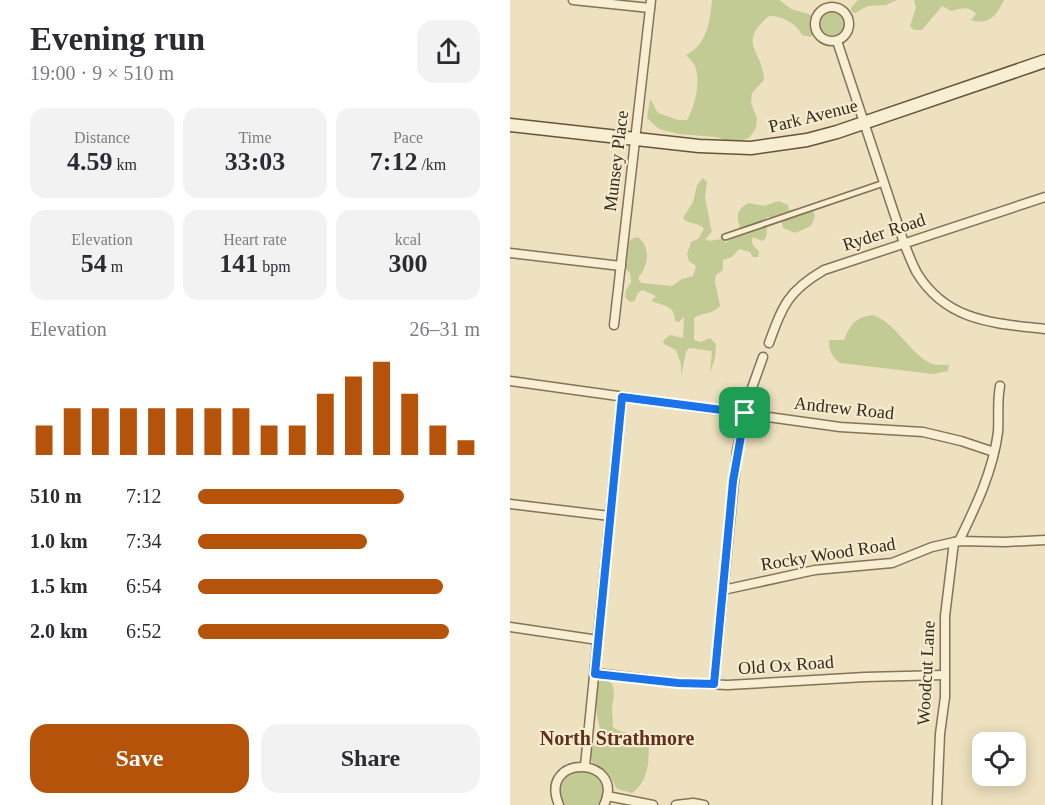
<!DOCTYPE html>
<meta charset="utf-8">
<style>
body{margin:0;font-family:"Times New Roman",serif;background:#f2f2f3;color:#2b2b33;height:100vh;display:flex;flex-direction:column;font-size:22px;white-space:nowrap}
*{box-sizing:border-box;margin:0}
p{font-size:20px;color:#7c7c81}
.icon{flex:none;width:33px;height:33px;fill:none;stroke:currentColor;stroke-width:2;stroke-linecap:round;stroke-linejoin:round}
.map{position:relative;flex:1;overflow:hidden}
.details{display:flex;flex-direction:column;background:#fff;width:510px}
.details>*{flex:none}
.controls{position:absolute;left:462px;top:732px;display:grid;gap:12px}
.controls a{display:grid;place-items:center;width:54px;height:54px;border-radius:12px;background:#fff;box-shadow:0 3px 15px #0003;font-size:30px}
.pin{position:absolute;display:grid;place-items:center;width:51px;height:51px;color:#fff;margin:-26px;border-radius:12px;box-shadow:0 3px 9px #0006}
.round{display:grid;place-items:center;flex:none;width:63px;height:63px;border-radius:18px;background:#f2f2f3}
.overview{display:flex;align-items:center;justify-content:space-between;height:102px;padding:0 30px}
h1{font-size:33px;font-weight:800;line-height:45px}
.stats{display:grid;grid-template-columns:repeat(3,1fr);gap:9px;height:102px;padding:6px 30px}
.stats div{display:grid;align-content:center;border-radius:15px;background:#f2f2f3;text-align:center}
.stats b{font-size:26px;font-weight:800}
.stats small{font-size:16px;font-weight:400}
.stats p{font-size:16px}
.chart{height:168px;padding:12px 30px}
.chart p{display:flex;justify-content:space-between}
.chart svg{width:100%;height:108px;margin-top:6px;stroke:#b45309;stroke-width:6}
.button{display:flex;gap:12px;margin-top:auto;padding:12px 30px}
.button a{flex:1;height:69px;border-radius:18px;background:#b45309;color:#fff;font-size:24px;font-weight:800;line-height:69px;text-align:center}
.button a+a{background:#f2f2f3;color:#2b2b33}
ul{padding:0 30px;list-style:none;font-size:20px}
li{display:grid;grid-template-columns:96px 72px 1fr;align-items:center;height:45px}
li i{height:15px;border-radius:8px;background:#b45309}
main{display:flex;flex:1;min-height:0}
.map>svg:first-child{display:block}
.green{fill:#c2cb94}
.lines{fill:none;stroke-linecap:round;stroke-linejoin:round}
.lane-casing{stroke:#857258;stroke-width:8}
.street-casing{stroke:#857258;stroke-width:11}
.secondary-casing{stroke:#67533b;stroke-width:15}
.lane{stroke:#f8eed2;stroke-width:4.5}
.street{stroke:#f8eed2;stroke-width:8}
.secondary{stroke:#f8eed2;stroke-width:12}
.route-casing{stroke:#fff;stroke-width:12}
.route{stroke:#1a73e8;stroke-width:8}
.labels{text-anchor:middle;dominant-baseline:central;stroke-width:4.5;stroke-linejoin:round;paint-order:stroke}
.street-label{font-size:18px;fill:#35291c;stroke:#f5ebcf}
.neighbourhood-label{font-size:20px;font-weight:bold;fill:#612e1c;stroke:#f5ebcf}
</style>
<main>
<section class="details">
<div class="overview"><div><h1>Evening run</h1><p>19:00 · 9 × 510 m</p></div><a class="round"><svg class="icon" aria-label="share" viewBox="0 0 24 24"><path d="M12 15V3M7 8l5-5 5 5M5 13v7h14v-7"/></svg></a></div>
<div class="stats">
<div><p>Distance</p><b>4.59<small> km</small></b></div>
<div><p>Time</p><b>33:03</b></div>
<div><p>Pace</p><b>7:12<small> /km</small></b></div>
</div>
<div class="stats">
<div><p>Elevation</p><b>54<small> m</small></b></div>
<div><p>Heart rate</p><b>141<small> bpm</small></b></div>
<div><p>kcal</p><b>300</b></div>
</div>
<div class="chart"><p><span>Elevation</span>26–31 m</p>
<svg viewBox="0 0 160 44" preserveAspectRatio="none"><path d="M5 44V32M15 44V25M25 44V25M35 44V25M45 44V25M55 44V25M65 44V25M75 44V25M85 44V32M95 44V32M105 44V19M115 44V12M125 44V6M135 44V19M145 44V32M155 44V38"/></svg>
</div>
<ul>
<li><b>510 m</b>7:12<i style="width:73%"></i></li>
<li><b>1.0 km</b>7:34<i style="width:60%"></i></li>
<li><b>1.5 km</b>6:54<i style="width:87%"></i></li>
<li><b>2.0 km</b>6:52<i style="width:89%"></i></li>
</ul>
<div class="button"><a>Save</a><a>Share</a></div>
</section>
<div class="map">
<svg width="535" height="805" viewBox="0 0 535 805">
<rect width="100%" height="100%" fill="#ede1bf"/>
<g class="green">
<path d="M202,0h67l12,9 18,5 3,3 1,17 -2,3 -9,-2c-7,-13 -20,-19 -33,-19 -33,28 -6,34 -5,64l-12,13 -1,10 6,15 -1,10 -7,10 -10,3 -9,1 -14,-5 -38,-3 -19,-5 -12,-11 3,-19 8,14 20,7h9c8,-14 14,-38 8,-54 -2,-4 -6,-8 -9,-11 21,-10 24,-33 26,-55z"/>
<path d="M348,0h39l-11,5 -18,1 -13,7 -3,-1 -1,-4z"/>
<path d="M404,0h90c-7,14 -14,26 -33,20l5,-6c-7,-8 -14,-6 -24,-3l-10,-5 -20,24h-8l-4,-4 6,-18z"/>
<circle cx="322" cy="24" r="17"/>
<path d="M193,178l4,4 -2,15 6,31 1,3 -6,8 2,2 13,-2 5,4c4,-7 11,-9 14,-17 -5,-10 -2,-18 9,-23l15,3 15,-5 9,4 1,5 18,-3 6,4 2,5 -4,10 -16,7 -12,-5 -1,-5 -6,-6h-9l-2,4 2,5 -1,12 -4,3 -9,-4c-3,6 1,10 6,14l-1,6h-5l-3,-5 -11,-3 -7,8 -9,3v10l-7,5 -1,7 5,24c-8,9 -17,6 -26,12v22l7,2 9,-4 6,6 -1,14 -5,15 2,-22 -23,-3 -3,4 -5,24v-12l-5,-14 -12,-6 -1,-3 7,-6 13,3 1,-21 -5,5 -4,-1c0,-16 -11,-15 -24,-20l5,-5 -14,-6 -5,4 -2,7 -5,1 -5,-5 1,-7 5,-8 -1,-9 -10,-9c4,-11 4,-25 18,-27 13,11 11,28 0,41l3,5 31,3 10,-7 11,-3 3,-10 -7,-5 -2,-7 4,-12 7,-3 6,-10c-4,-7 -16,-4 -21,-11l10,-16 4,-17z"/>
<path d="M362,315c24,7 34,35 58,48 6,3 13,1 19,2l-1,6 -15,3 -93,-11c-9,-7 -11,-12 -11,-23h15c7,-16 10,-22 28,-25z"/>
<path d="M91,679l8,1 4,6 1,9 -2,11 1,21c10,9 24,4 35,11 2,19 1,44 -16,55l-15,-4 -7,-13 -18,-14 -2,-7 2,-6 9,-17c-4,-14 -10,-41 0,-53z"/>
<path d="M75,766l20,14 -1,25h-45c-2,-31 -3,-29 26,-39z"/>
</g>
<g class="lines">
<g class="lane-casing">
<path id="lane" d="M215,237l159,-54"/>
</g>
<g class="street-casing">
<g id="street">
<path d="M63,0l77,8"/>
<circle cx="322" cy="24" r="17"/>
<path d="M327,41l67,202c4,10 8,21 13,30 30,49 77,50 128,56"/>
<path d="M0,253l111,13"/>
<path d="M104,325l37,-325"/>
<path d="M259,343c14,-38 19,-52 55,-73l221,-73"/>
<path d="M0,381l330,46 83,5 38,9 33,11"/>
<path d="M0,504l100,12"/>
<path d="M449,541c17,-35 34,-70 39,-109 1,-15 -1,-30 2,-46"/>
<path d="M213,590l92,-20 77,-7 40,-16 27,-6 46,1 40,-2"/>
<path d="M0,627l88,13"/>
<path d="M85,673l83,10 50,2 137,-8 79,-2"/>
<path d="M204,684l23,-233 11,-52 15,-42"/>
<path d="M75,766l37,-369"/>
<path d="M97,796l46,9"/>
<path d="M49,805c-22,-52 68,-49 45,0"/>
<path d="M166,805l17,-2 11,2"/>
<path d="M427,805l3,-71 5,-37v-81l9,-74"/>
</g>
</g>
<g class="secondary-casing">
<path id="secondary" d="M0,125l189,21 52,2 56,-8 30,-8 208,-71"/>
</g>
<use href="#lane" class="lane"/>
<use href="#street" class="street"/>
<use href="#secondary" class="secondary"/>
</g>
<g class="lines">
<g class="route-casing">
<path id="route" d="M112,397l123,16 -12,68 -19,203 -36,-1 -83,-9z"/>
</g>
<use href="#route" class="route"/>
</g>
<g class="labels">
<g class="street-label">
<text transform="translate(303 116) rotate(-14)">Park Avenue</text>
<text transform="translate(106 161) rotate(-83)">Munsey Place</text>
<text transform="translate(374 232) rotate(-18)">Ryder Road</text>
<text transform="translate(334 408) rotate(6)">Andrew Road</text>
<text transform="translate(318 554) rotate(-9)">Rocky Wood Road</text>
<text transform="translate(276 665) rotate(-4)">Old Ox Road</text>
<text transform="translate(416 673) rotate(-87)">Woodcut Lane</text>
</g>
<g class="neighbourhood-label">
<text x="107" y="738">North Strathmore</text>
</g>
</g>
</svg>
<div class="controls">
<a><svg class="icon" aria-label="locate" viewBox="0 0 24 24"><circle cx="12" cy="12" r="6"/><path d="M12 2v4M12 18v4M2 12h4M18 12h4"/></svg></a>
</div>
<div class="pin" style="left:235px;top:413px;background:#1e9e55"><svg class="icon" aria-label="arrive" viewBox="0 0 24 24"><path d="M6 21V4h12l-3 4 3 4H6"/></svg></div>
</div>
</main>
